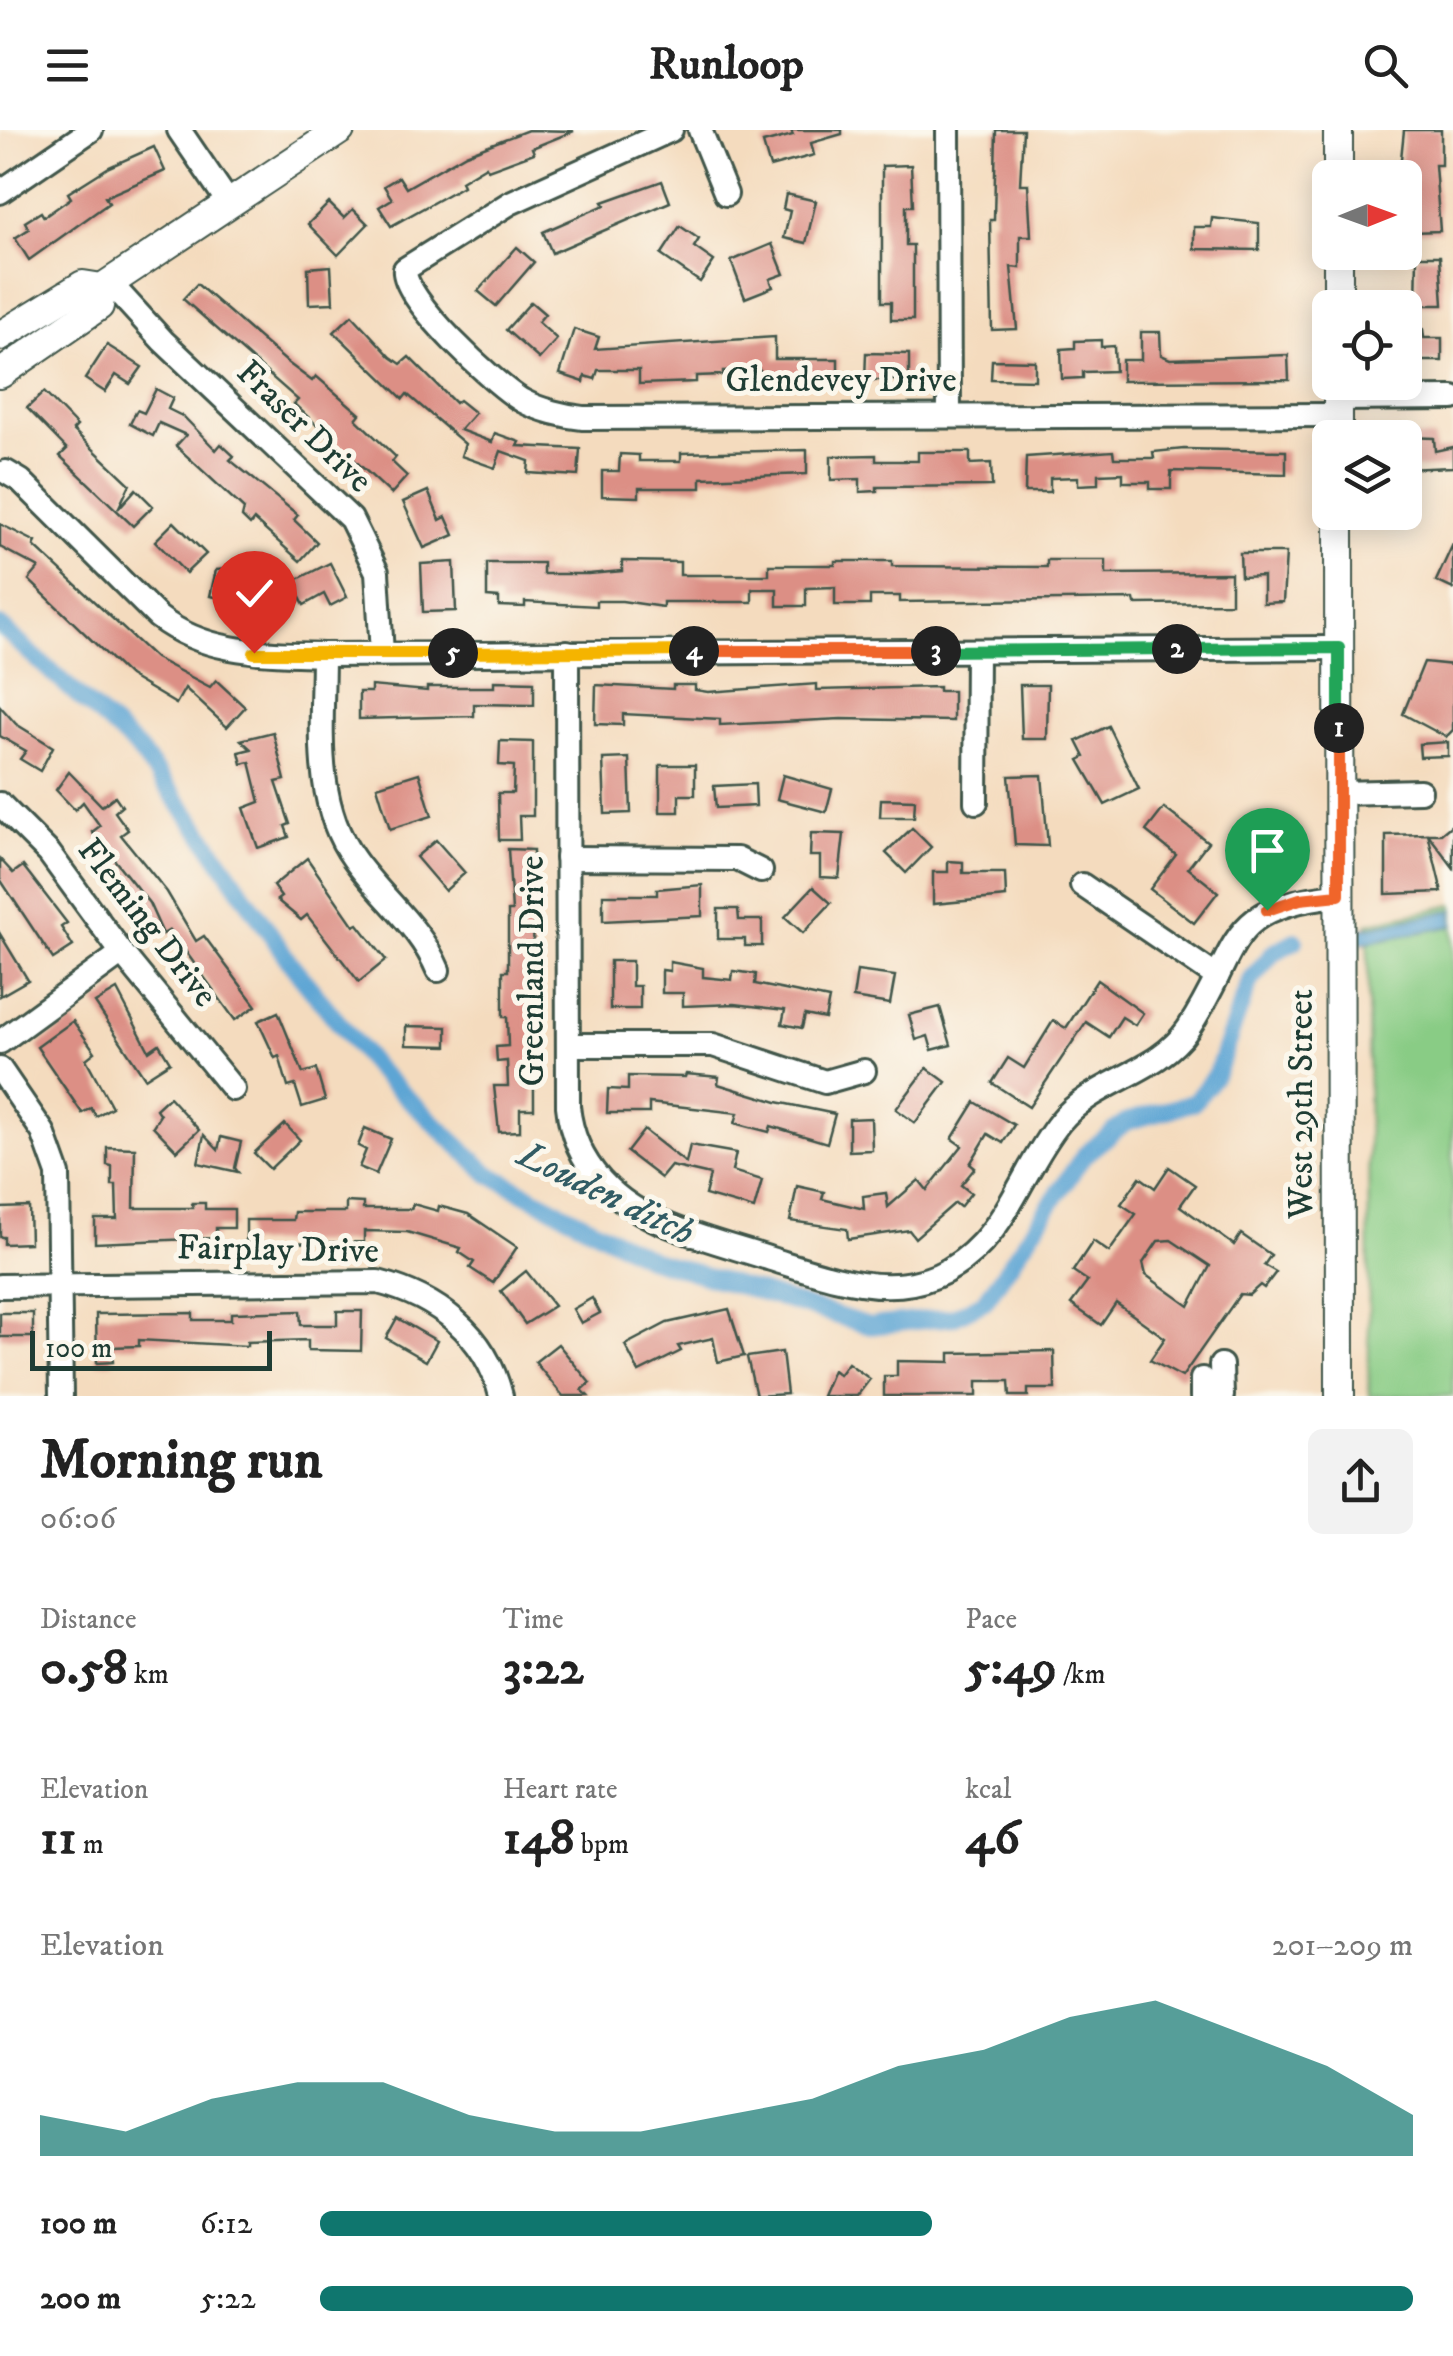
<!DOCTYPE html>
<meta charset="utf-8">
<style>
body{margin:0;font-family:"IM FELL DW Pica",serif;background:#f2f2f2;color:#222;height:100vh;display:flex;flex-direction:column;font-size:38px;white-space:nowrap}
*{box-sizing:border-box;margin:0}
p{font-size:32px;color:#767676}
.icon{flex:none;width:55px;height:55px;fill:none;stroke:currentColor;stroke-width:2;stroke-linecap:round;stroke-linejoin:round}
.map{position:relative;height:1266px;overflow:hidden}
.sheet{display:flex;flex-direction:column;background:#fff;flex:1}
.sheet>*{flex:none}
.needle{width:65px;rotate:89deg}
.controls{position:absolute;left:1312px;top:30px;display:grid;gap:20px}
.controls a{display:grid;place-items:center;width:110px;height:110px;border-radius:15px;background:#fff;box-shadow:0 5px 25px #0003;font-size:50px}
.scale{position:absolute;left:30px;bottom:25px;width:242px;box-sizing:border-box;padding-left:10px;border:5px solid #1f3d34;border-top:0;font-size:28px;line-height:35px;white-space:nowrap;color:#1f3d34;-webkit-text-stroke:8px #fbf7ec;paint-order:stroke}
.pin{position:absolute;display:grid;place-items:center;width:85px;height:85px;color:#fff;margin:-102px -42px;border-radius:50% 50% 50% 0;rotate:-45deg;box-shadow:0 0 10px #0007}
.pin .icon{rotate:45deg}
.km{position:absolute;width:50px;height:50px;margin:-25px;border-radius:50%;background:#222;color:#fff;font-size:28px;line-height:50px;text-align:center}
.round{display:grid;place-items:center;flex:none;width:105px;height:105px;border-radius:15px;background:#f2f2f2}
.head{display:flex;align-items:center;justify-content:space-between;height:170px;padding:0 40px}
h1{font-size:55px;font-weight:700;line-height:75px}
.figures{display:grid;grid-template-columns:repeat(3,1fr);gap:15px;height:170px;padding:10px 40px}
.figures div{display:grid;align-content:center}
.figures b{font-size:50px;font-weight:700}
.figures small{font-size:28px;font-weight:400}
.figures p{font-size:28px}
.chart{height:280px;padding:20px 40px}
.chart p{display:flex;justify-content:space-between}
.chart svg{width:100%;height:180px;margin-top:10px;fill:#0f766e;opacity:.7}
ul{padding:0 40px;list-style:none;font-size:32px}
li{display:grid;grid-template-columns:160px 120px 1fr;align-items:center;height:75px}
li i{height:25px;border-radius:12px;background:#0f766e}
header{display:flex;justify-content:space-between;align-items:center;height:130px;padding:0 40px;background:#fff;font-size:45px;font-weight:700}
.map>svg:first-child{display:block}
.green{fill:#89cc85;stroke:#54845c;stroke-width:2.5}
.water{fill:#5da5d4;stroke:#3e7184;stroke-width:2.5}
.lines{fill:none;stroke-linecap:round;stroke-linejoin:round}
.canal{stroke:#5da5d4;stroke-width:18}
.building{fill:#dc8f85;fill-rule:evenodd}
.minor-casing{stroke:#3f5549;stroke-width:28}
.major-casing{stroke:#3f5549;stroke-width:32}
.minor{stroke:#fff;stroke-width:22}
.major{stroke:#fff;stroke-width:28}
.split-1-casing{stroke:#fff;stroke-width:20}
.split-2-casing{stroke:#fff;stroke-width:20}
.split-3-casing{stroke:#fff;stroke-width:20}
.split-4-casing{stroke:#fff;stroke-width:20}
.split-5-casing{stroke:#fff;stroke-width:20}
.split-6-casing{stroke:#fff;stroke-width:20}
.split-1{stroke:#f0652b;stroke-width:12}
.split-2{stroke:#22a559;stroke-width:12}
.split-3{stroke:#22a559;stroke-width:12}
.split-4{stroke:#f0652b;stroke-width:12}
.split-5{stroke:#f5b400;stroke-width:12}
.split-6{stroke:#f5b400;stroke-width:12}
.labels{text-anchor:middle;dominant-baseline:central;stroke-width:10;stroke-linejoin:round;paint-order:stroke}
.street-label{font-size:35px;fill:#1f3d34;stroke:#fbf7ec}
.water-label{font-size:38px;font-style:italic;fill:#325c64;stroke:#fbf7ec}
</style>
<header><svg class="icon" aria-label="menu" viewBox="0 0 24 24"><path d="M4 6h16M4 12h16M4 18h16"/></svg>Runloop<svg class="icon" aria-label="search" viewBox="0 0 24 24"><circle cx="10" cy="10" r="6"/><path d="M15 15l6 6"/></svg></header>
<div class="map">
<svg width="1453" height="1266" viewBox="0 0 1453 1266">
<rect width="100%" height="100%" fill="#fbf7ec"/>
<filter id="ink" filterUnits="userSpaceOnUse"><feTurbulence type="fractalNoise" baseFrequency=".01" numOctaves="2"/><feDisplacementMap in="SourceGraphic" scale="20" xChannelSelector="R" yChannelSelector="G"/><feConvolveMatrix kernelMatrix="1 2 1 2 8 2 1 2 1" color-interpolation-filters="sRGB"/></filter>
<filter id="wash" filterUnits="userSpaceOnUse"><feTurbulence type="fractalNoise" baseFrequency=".0048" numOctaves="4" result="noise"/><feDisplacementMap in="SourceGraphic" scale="40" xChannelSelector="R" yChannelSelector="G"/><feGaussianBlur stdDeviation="2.25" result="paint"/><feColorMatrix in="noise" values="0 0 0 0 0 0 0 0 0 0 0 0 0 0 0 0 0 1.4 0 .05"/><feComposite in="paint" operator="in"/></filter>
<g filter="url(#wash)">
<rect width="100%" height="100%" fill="#f4dbbe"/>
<path class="green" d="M1453,775v491h-84l-1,-473z"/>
<path class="water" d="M1453,780v16l-95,18v-15z"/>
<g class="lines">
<path class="canal" d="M0,496l138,123 63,83 90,132 86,106 112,104 162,85 219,67 83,-9 32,-16 99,-146 42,-33 68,-20 22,-28 34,-93 23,-28 22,-12"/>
</g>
<g id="blocks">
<g class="building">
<path d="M528,0l46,1 -42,17 2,5 -46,17 -2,-4 -25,15 2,5 -72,40 -12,-19 13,-8 -8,-13 15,-9 7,11 60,-34z"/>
<path d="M791,0h51v4l-31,9 3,12 -44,12 -7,-24 30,-8z"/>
<path d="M996,0h27l-3,54h8l3,52h-11v32l-9,-1 6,62 -25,1 -2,-110h4z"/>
<path d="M1404,0h37v35h-6l5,66 -28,1v-7h-7v-47h-6z"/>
<path d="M154,17l11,24 -60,26 4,6 -80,57 -14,-22 14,-9 -4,-7 16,-10 3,5 27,-19 -3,-5 41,-26z"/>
<path d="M911,35l2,41h-7v39h7v75h-22v-18h-9v-136z"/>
<path d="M662,51l8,21 -118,51 -9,-21 62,-27 -2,-3z"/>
<path d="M786,64l30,7 -10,42 -22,-5 6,-27 -7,-2z"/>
<path d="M329,73l15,15 9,-9 15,15 -30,31 -30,-31z"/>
<path d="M1212,88l47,5v27l-65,-1v-22h17z"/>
<path d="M680,96l19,13 -5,8 20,14 -14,21 -39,-27z"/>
<path d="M772,114l12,30 -14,5 3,8 -28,11 -14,-37z"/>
<path d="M517,117l17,15 -38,44 -18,-15z"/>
<path d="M1417,126h23l3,49h-27z"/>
<path d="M331,136l2,37 -24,1 -1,-36z"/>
<path d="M197,154l91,79 24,18 4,-5 44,38 -4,5 40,38 -4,5 15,14 -16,18 -97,-90 4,-4 -115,-101z"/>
<path d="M531,172l14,12 -7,8 19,17 -18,20 -33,-29z"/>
<path d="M352,185l39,42 10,7 8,-7 46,46 4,-3 16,13 -15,17 32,12 3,-9 25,9 -2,4 62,3 -2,27 -50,-3 1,-12 -28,-10 -6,17 -34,-12 4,-12 -58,-50 -4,5 -69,-67z"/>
<path d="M574,199l25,8 -4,12 180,-12v22h63v25l-78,-2v-12l-37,1v4l-27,1v6l-57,2v-14h-41l-3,9 -10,-3 -1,6 -24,-8z"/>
<path d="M1409,199h14l1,9h18v23h-37z"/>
<path d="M1141,202h19l1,23 9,4 118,-4 1,25 -167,1v-21h19z"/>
<path d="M1101,210v7l13,-1 1,25 -32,1v6l-21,1 -1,-30 14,-1v-7z"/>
<path d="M107,215l35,22 -12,17 -14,-9 -11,17 -20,-13z"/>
<path d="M866,223l43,1v26h-44z"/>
<path d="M992,230l43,1v19l-44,-1z"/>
<path d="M156,259l17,9 -5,11 16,8 32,33 5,-6 13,12 -4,4 68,55 -4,5 23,22 -17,19 -46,-41 -4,5 -8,-8 2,-8 -68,-63 10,-11 -27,-12 -6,13 -23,-12 7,-14 7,3z"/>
<path d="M44,262l33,34 -4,4 57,54 -12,25 18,-20 17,17 -20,20 -73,-70 7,-7 -40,-41z"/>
<path d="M1405,307l29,1 1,13 18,-4v20l-48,2z"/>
<path d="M1184,319l102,2v23l-115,-3v18h-21v-7h-27v-9l-25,1v10l-20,1v-8l-28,1v14h-25l1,-35 87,-6 1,7h40l-1,-6z"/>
<path d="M807,320v24l-106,4v10h-62v9l-37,-1v-25h17l1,-17 19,1v6h42v-8z"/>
<path d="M918,322h52v12l21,-1 1,23 -115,1v4l-17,1v-13l-29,1v-24l45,-1v6h42z"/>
<path d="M428,361l12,29 6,-3 8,18 -30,13 -21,-46z"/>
<path d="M174,392l32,32 -20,19 -31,-32z"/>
<path d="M0,394l36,18 -2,4 121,112 55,29 6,-7 29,27 -18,20 -42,-39 -9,16 -47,-28 -100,-96 10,-12 -39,-21z"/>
<path d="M1453,414v45l-17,-8z"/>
<path d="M1240,423h46l-3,49 -20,1v-27l-22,1z"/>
<path d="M1047,430h59v14l125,-1v30l-96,1 -1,-5 -234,3v-6h-30v9h-35v-18l-29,1v18h-29v-17h-25v13h-89v5l-41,-6h-26v5l-71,-4v5l-26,-1v-8l-12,-1v-34h56v11h46l33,-3v-10l58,1v13h89v-10h66v-4h57v5l155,1z"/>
<path d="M454,432l2,49 -33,1 -2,-48z"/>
<path d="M330,433l17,34 -17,9 -6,-12 -20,11 -12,-23z"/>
<path d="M230,439l43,15 -2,9 -11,13 -50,-10 6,-26z"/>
<path d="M1424,532l29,3v65l-7,7 -43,-23z"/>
<path d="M494,551l40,1v23l-60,-1v12l-115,3v-27h12v-6l56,5v-4h67z"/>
<path d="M817,554v6l122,-3v4h14v30l-112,-2 -121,6v-6l-97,-5v11l-28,-1 1,-39 77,4v-4h22v5l13,2z"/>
<path d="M1020,555h28l-1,54h-25z"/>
<path d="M0,576l16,18 37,23 -13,24 -20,-12 6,-8 -26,-15z"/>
<path d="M1108,596l31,63 -34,16 -26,-45 6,-3 -8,-16z"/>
<path d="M273,602l12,48 -9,2 14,42 -5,2 4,11 -31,11 -14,-40 16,-6 -10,-40 -8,2 -3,-12 12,-3 -10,-9z"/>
<path d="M500,611l33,1v74h-14l1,24h-21l-1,-47h15l1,-27 -15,-1z"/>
<path d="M1448,612v14l-28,1 -1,-13z"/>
<path d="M629,628l2,55 -26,1 -2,-55z"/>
<path d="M660,635h35v30h-16v17h-19z"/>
<path d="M69,642l33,34 13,-10 7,10 -7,6 13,18 -7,5 46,57 29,49 8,-5 52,70 -21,14 -65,-90 -7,4 -14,-31 -57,-71 8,-6 -17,-24 -8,8 -19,-20z"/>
<path d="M419,643l13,43 -42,13 -13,-43z"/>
<path d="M783,645l49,14 -6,23 -49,-13z"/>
<path d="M1042,645l6,71 -33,-1 -6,-69z"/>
<path d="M755,654l1,22 -40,2 -2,-22z"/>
<path d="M881,669l34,1 -1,17h-34z"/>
<path d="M1164,678l44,34 -20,26 30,24 -24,31 -44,-34 26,-34 -30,-24z"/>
<path d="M1453,694v43l-25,-33h13z"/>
<path d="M912,698l19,19 -25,26 -20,-20z"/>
<path d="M811,703l33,1 -5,44 -19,-1v-21h-10z"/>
<path d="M1428,704l14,58 -56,2v-59z"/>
<path d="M436,710l29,33 -20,18 -29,-34z"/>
<path d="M508,719l25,1 1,259h-14v22l-21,1 -5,-46h14l-1,-25 -10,1 -1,-15 12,-1 -1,-29h-4v-46h5v-60h4z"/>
<path d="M307,728l47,68 4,-2 28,36 -27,22 -52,-67 -6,5 -24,-20 4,-3 -8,-11z"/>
<path d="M0,729l13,14 10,-7 44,57 -6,4 12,19 -20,13 -53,-80z"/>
<path d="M948,731l15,1v11h42l1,24 -73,7v-32h15z"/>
<path d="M702,755v31l-99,5v-26h54v-6z"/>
<path d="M813,757l18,16 -28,30 -18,-16z"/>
<path d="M718,779h20l1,11h23v26h-17v-7h-27z"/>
<path d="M0,804l28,46 -28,16z"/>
<path d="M610,831h22v25h8v23h-30z"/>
<path d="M670,832l33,6v9l29,3 1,-9 23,3 -1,10 74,15 -4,20 -20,-4 -3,13 -20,-4 3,-14 -50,-6 -52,2v-13h-21v-23l8,1z"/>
<path d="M857,841l38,5 -5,28 -37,-6z"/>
<path d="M1097,850l46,33 -8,12 -13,-8 -13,20 -23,-15 -57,85 -37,-24 16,-25 16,10 29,-47 13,7z"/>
<path d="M117,860l32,61 10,-7 11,18 -25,16 -50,-75z"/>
<path d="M940,877l11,38 -19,5 -4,-14 -12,4 -7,-25z"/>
<path d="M278,882l25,61 13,-4 9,31 -23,7 -7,-22 -7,2 -9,-31 -4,2 -17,-37z"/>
<path d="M73,891l22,31 -9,7 26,48 -16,9 -5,-8 -9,5 -45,-66z"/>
<path d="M406,896l41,1v19l-41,-1z"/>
<path d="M927,938l19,14 -31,41 -19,-14z"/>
<path d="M686,944l33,3 -1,7 59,18 58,12 -8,29 -56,-17 -2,6 -34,-9 3,-10 -89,-10v10h-42l1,-24 20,1v-14l57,1z"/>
<path d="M169,967l30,33 -22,21 -24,-25 7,-11 -4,-6z"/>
<path d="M975,972l39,23 -11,18 -15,-9 -18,30 5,4 -14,17 10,8 -11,14 -5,-4 -40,35 -6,-8 -61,9 -1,-10 -57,-8 7,-35 27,6 -2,7 42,10 -1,-13 23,-3 2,14 31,-27 8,10 35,-44 -10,-7z"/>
<path d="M871,988l1,32 -23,1v-32z"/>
<path d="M285,994l15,16 -30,29 -16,-16z"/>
<path d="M365,998l26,11 -15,35 -17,-7 7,-17 -8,-4z"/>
<path d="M644,1000l42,33 4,-18 46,8 -4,18 30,9 -8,29 -49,-14 5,-20 -39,-9 -10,12 -34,-26z"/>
<path d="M204,1005l14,15 3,-13 20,5 -6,26 3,4 -40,-9z"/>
<path d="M107,1017l28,1 -1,60h59l-1,-5h13v6h29v19h-18v10l-121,5v-24h22l-1,-34h-4v-19l-5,-1z"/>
<path d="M1169,1037l26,18 -15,21 54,39 7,-11 30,21 -7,10 12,7 -12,16 -4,-3 -11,10 -9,-1 -58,83 -32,-17 15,-22 -49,-35 -15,22 -30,-21 17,-23 -15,-10 20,-30 16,11 27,-38 -15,-10 19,-27 15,11zM1171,1110l39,26 -21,40 -43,-31 -3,-12 15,-22z"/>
<path d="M346,1072l17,1v6h48l2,-5 25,7 1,-5 29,8 49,33 -24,36 -23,-15 4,-6 -15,-10 2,-4 -54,-16 -43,-1v11l-118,1v-23h47l1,-8h52z"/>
<path d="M29,1077l1,36 -26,1v-7h-4v-29z"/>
<path d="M526,1141l28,35 -29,18 -24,-33z"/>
<path d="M592,1168l8,15 -19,10 -8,-14z"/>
<path d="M729,1179l15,47 -26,6 -5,-24 -35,8 3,5 -42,21 -14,-27 42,-22z"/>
<path d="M300,1181l1,14h36v-14h25l-1,40 -53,-1v-10l-61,2v4l-108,-6v6l-27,1 1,15 -16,1 -1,-49 97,-1v7h38v-7z"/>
<rect x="0" y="1183" width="33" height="24"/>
<path d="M397,1188l40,23 -11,20 -40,-23z"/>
<path d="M558,1214l32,39 -8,7 6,6h-25l-28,-34z"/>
<path d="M1054,1221l1,38h-27v7h-18l-1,-15h-32v15h-93v-20h13v-15l53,1v-9z"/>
<path d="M782,1222l5,42 -31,2 -9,-39z"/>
<path d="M848,1233l22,16 -13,17h-35l11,-26 6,5z"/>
</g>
</g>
</g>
<g filter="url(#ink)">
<use href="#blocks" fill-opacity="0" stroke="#3f5549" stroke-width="2.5"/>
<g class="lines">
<g class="minor-casing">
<g id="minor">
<path d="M179,0l49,72"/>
<path d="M671,0l-161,73 -105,66c-5,28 92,118 118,132 17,9 41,15 60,17l755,-3"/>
<path d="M700,0l26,64"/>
<path d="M948,0l1,285"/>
<path d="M0,62l91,-62"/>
<path d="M110,153l53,58 188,178 26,53 5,82"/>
<path d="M1338,269l115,-1"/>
<path d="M6,342l15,9 137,136c48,37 106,36 165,38l1016,-7"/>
<path d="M567,522l1,454c6,60 48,99 102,120 32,13 67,22 101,33 74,23 148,52 211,-16 32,-35 48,-84 78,-121 34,-42 97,-48 128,-93 55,-83 33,-122 151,-134"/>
<path d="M323,525c0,68 -11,146 31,204 28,40 65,66 84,111"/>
<path d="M1339,663l81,-2"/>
<path d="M976,672l1,-151"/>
<path d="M0,674l49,49 73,100 111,136"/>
<path d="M567,728l170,1 24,12"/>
<path d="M1082,755l135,92"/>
<path d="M0,912l122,-89"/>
<path d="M568,915h145l112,37 39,-11"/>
<path d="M0,939l43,63 15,42 3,222"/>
<path d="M0,1156l378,-4c59,15 108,52 123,114"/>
<path d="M1221,1235l1,31"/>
<path d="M1202,1249v17"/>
</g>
</g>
<g class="major-casing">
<g id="major">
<path d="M1338,0v48"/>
<path d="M1338,122v56"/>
<path d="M0,206l83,-51 19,3 238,-158"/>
<path d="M0,244l99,-68 3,-18"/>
<path d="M1338,252v56"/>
<path d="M1339,382l1,884"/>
</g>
</g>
<use href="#minor" class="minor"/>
<use href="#major" class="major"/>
</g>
</g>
<g class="lines" filter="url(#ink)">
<g class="split-1-casing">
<path id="split-1" d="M1267,780l33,-11 39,-4v-167"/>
</g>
<g class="split-2-casing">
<path id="split-2" d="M1177,519l162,-1v80"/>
</g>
<g class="split-3-casing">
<path id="split-3" d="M936,521l241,-2"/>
</g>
<g class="split-4-casing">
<path id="split-4" d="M694,521h242"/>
</g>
<g class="split-5-casing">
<path id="split-5" d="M453,523l241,-2"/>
</g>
<g class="split-6-casing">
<path id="split-6" d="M254,523h199"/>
</g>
<use href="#split-1" class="split-1"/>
<use href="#split-2" class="split-2"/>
<use href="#split-3" class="split-3"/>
<use href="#split-4" class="split-4"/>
<use href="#split-5" class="split-5"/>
<use href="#split-6" class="split-6"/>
</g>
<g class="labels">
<g class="street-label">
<text x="841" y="251">Glendevey Drive</text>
<text transform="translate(304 297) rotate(44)">Fraser Drive</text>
<text transform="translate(147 793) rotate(52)">Fleming Drive</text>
<text transform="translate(533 841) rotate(-90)">Greenland Drive</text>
<text transform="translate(1302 974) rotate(-90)">West 29th Street</text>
<text transform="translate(278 1120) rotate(1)">Fairplay Drive</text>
</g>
<g class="water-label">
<text transform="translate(606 1064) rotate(26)">Louden ditch</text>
</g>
</g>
</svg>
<div class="controls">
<a><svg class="needle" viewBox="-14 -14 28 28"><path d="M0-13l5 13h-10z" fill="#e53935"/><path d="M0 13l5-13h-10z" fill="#767676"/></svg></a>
<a><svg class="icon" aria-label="locate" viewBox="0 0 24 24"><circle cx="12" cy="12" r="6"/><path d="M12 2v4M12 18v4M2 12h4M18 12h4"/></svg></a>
<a><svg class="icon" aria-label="layers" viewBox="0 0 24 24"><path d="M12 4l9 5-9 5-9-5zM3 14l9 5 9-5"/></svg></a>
</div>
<div class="scale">100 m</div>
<div class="pin" style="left:1267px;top:780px;background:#1e9e55"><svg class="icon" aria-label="arrive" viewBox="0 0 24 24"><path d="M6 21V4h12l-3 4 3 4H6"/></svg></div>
<div class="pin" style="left:254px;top:523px;background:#d93025"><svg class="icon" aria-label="check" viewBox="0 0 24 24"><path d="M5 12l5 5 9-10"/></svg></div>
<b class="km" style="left:1339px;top:598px">1</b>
<b class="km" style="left:1177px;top:519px">2</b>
<b class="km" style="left:936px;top:521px">3</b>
<b class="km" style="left:694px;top:521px">4</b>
<b class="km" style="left:453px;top:523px">5</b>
</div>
<section class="sheet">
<div class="head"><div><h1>Morning run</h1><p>06:06</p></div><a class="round"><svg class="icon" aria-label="share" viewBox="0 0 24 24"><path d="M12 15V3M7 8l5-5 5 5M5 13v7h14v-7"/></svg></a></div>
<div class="figures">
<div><p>Distance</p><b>0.58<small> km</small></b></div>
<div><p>Time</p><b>3:22</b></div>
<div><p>Pace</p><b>5:49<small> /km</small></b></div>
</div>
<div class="figures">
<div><p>Elevation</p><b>11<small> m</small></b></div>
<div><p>Heart rate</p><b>148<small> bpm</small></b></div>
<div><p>kcal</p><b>46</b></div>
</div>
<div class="chart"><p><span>Elevation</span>201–209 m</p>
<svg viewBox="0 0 160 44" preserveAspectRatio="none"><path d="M0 44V34L10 38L20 30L30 26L40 26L50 34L60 38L70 38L80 34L90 30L100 22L110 18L120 10L130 6L140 14L150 22L160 34V44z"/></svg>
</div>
<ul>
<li><b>100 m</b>6:12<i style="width:56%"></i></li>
<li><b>200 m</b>5:22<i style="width:100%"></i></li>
</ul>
</section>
